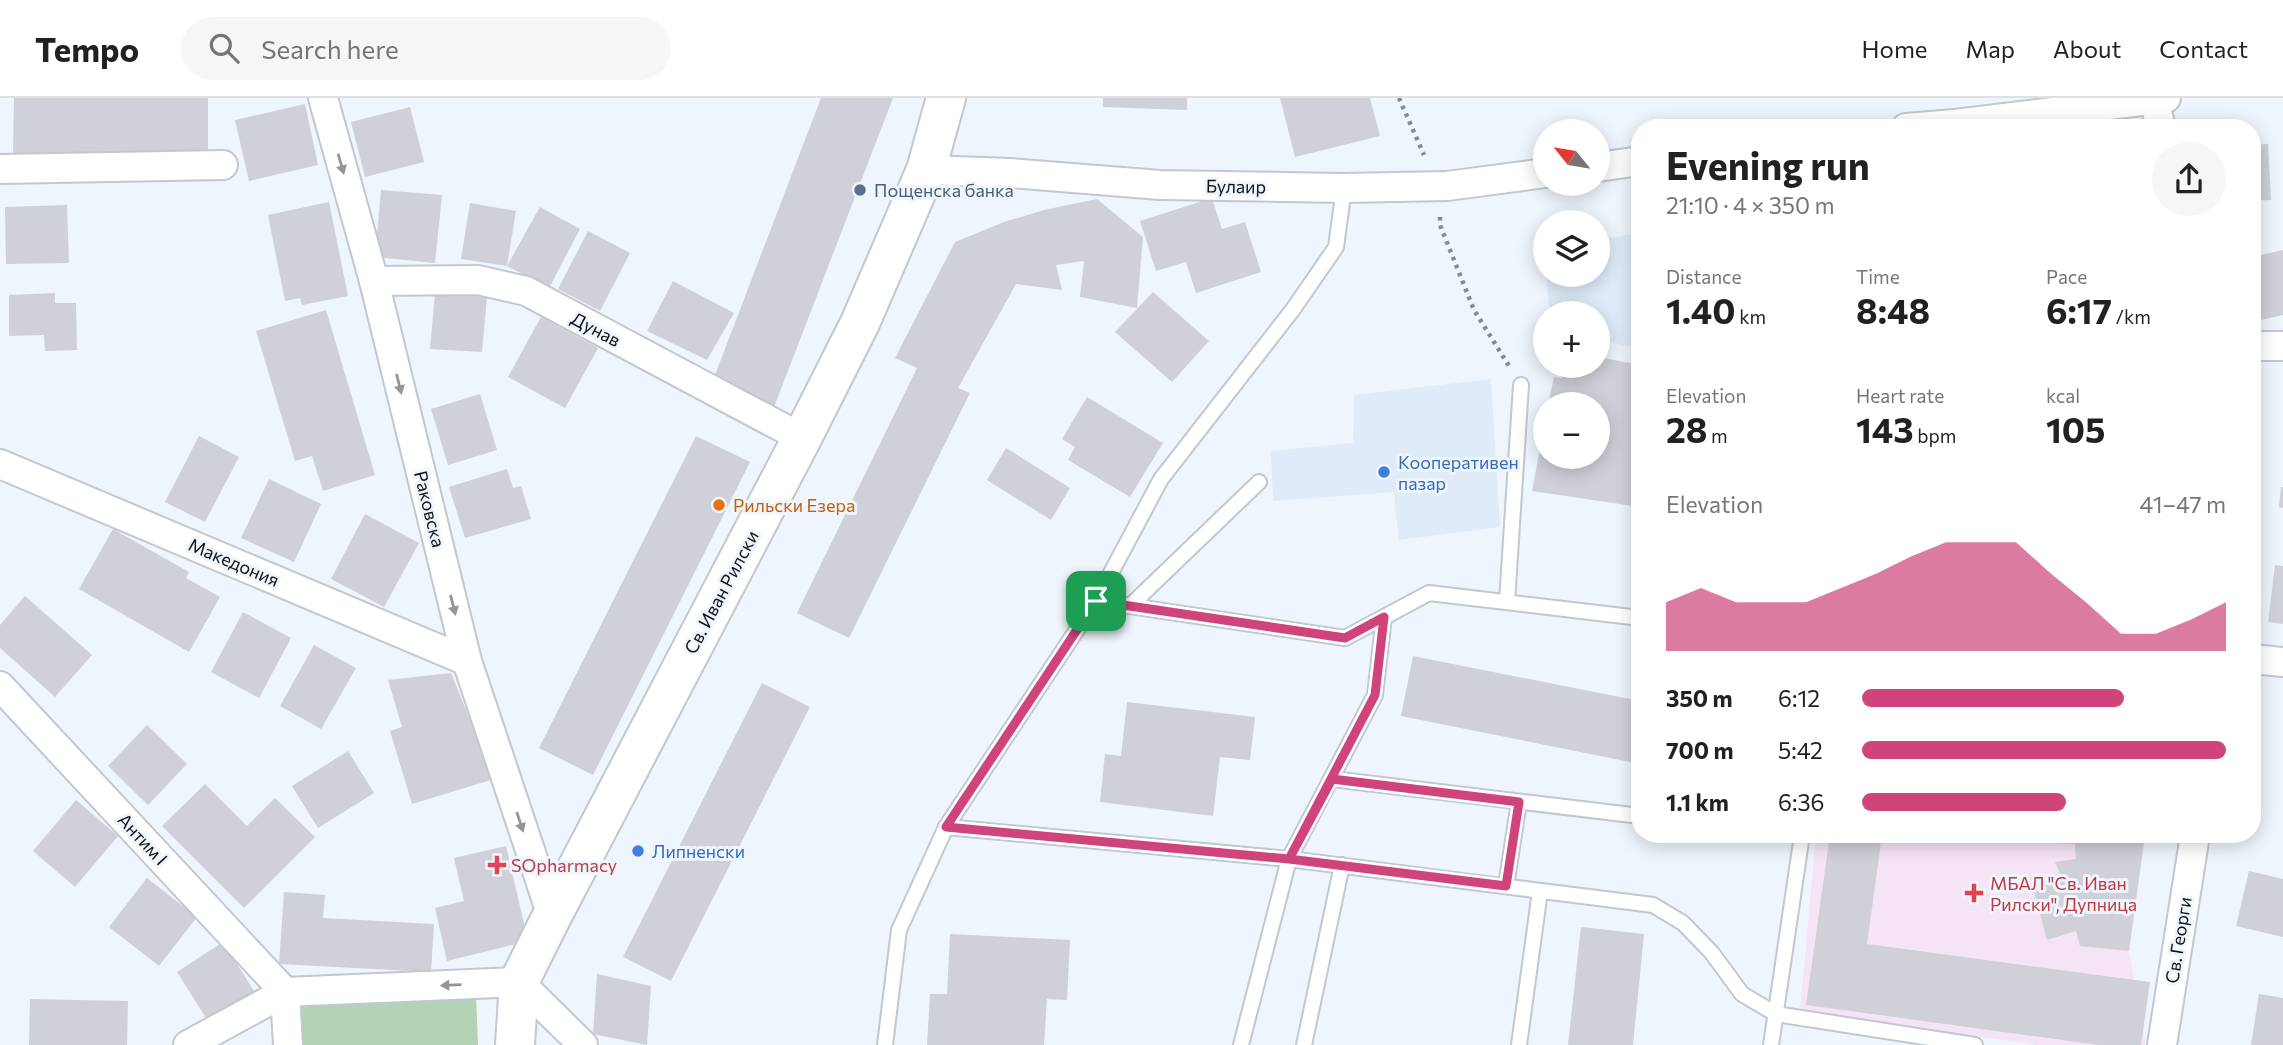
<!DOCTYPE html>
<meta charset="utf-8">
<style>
body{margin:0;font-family:Commissioner,sans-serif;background:#f6f6f6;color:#202124;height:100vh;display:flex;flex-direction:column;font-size:26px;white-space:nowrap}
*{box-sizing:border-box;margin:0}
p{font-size:23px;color:#757577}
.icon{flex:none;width:38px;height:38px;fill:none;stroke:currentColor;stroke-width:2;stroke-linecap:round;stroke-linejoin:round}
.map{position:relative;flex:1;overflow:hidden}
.side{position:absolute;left:1631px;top:21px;width:630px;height:724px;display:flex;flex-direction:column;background:#fff;border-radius:28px;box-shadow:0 4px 18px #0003}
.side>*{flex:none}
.needle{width:46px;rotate:300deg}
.controls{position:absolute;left:1533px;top:21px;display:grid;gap:14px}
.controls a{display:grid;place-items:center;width:77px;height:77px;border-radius:50%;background:#fff;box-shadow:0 4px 18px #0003;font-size:35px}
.pin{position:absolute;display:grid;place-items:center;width:60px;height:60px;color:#fff;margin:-30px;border-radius:14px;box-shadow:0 4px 10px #0006}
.round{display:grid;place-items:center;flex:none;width:74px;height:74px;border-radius:37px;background:#f6f6f6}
.overview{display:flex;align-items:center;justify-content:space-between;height:119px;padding:0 35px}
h1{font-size:38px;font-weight:700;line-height:52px}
.stats{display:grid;grid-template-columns:repeat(3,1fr);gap:10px;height:119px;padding:7px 35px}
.stats div{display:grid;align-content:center}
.stats b{font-size:35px;font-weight:700}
.stats small{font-size:19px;font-weight:400}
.stats p{font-size:19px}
.chart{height:196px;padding:14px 35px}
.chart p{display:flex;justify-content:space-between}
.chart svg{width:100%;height:126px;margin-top:7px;fill:#ce447b;opacity:.7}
ul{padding:0 35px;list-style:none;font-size:23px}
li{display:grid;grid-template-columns:112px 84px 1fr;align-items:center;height:52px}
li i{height:18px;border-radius:9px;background:#ce447b}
header{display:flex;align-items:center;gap:42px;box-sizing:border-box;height:98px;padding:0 35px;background:#fff;border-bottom:2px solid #e0e0e0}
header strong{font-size:33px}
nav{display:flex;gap:38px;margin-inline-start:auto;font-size:24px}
.search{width:490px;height:63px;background:#f6f6f6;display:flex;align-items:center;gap:18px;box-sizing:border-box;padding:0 24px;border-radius:38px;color:#757577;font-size:26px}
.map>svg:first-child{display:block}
.built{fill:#dfebf8}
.medical{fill:#f5e4f6}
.green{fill:#b2d3b5}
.building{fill:#cfd0d8}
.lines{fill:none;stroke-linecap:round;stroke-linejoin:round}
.lane-casing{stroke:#c1c8ce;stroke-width:18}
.street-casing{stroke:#c1c8ce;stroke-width:32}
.secondary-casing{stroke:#c1c8ce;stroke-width:42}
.path{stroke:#858a8e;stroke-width:4.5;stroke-dasharray:3.5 5;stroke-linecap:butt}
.lane{stroke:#fff;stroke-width:14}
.street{stroke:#fff;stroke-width:28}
.secondary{stroke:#fff;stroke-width:38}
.oneway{fill:#949596}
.route-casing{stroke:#fff;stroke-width:14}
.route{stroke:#ce447b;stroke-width:9}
.service-dot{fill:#5c6f8a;stroke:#eff5fc;stroke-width:2.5}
.shop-dot{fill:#3f7fe0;stroke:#eff5fc;stroke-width:2.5}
.food-dot{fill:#e8710a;stroke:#eff5fc;stroke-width:2.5}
.health-dot{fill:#e0444e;stroke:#eff5fc;stroke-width:2.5}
.labels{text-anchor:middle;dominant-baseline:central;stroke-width:6;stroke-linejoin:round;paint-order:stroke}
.street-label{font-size:18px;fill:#111416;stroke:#eff5fc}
.service-label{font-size:18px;fill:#4e5e75;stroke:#eff5fc;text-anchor:start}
.shop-label{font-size:18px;fill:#366cbe;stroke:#eff5fc;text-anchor:start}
.food-label{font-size:18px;fill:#c56008;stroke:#eff5fc;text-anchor:start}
.health-label{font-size:18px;fill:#be3a42;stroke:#eff5fc;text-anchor:start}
</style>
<header>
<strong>Tempo</strong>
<div class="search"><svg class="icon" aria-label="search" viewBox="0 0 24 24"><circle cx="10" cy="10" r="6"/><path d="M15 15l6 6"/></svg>Search here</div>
<nav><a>Home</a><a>Map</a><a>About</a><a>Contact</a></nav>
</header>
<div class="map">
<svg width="2283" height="947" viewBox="0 0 2283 947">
<rect width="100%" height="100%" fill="#eff5fc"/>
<g class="built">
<path d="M1640,135v115l-42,-8v-27h-48l-4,-38h52v-35z"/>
<path d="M1491,281l9,148 -101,13 -5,-48 -121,9 -2,-50 82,-8 1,-48z"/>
</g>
<path class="medical" d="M1816,737h329l-16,116 17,94h-109l-237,-33z"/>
<path class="green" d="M476,897l2,50h-181v-39z"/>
<g class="building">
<path d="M14,0h194v58l-195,-1z"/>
<path d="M821,0h72l-122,317 -61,-27z"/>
<path d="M1103,0h84v12l-84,-3z"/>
<path d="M1280,0h90l10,38 -85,21z"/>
<path d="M305,6l13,61 -69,16 -14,-61z"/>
<path d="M410,9l14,55 -59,15 -14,-55z"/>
<path d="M2268,46l3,56 -19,1v-56z"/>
<path d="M381,92l61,5 -7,68 -60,-6z"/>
<path d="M1212,100l10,31 23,-7 16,50 -65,21 -10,-31 -30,9 -16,-50z"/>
<path d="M1097,101l46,38 -6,71 -57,-11 4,-36 -28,4 6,25 -46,-6 -58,104 12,5 -121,245 -52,-25 120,-245 -22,-10 60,-116 49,-20 40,-12z"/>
<path d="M329,104l19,94 -46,9 -2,-7 -15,3 -17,-86z"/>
<path d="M470,105l46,8 -9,55 33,-59 40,22 -31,59 -42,-22 -46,-7z"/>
<path d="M67,107l2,58 -63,1 -1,-57z"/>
<path d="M588,133l42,22 -30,58 -42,-22z"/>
<path d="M2283,152v65l-31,7v-65z"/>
<path d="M673,183l61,32 -27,47 -60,-29z"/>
<path d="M1153,194l56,49 -37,41 -57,-50z"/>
<path d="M55,195v10h21l1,47 -32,1 -1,-16 -35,1v-41z"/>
<path d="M435,195l52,4 -5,55 -52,-3z"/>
<path d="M326,212l49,165 -52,16 -11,-35 -17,5 -39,-130z"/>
<path d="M541,219l57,31 -33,60 -57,-31z"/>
<path d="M1598,259l42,8v142l-108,-16 12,-64 1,30h53v-53h-50l6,-27 8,1 2,-12h34z"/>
<path d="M480,296l17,56 -49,15 -17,-56z"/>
<path d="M1087,299l76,46 -33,54 -62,-37 7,-13 -13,-8z"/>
<path d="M199,338l40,21 -34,65 -40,-20z"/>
<path d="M696,338l54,26 -157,313 -54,-27z"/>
<path d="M1006,350l64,40 -19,32 -64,-40z"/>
<path d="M507,371l6,19 8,-2 10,33 -66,19 -16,-51z"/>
<path d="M269,381l52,25 -27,58 -53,-24z"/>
<path d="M2281,389h2v21l-4,-1z"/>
<path d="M365,416l54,29 -35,64 -53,-28z"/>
<path d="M113,431l76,43 -3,6 34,19 -31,55 -110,-63z"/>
<path d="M2275,467l8,1v58l-15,-2z"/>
<path d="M25,498l67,59 -37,42 -55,-49v-23z"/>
<path d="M243,514l48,26 -32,60 -48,-26z"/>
<path d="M314,547l42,23 -35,61 -41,-23z"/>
<path d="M1413,558l227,45v63l-239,-48z"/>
<path d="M451,575l43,106 -82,25 -22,-73 12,-4 -14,-47z"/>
<path d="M762,585l48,24 -139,274 -48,-24z"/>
<path d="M1127,604l128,15 -5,43 -30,-3 -7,59 -113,-14 5,-48 16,2z"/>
<path d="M147,627l40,39 -39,41 -40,-39z"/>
<path d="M348,653l26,42 -56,35 -26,-42z"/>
<path d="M205,686l42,42 28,-28 40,39 -71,71 -82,-82z"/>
<path d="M76,702l42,36 -43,51 -42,-36z"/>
<path d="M1830,737h52l-15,109 283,38 -9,63h-42l-293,-40z"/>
<path d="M2051,737h94l-16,116 -49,-5 -4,-15 -29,9 -17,-63 31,-1 -6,-14 21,-3 -1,-15 -23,-1z"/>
<path d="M506,748l22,95 -81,20 -12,-53 29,-7 -10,-43z"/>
<path d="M2249,773l34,8v58l-47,-11z"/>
<path d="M147,780l50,39 -38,49 -50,-39z"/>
<path d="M284,794l41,3 -2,23 111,6 -3,48 -152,-8z"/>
<path d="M1581,829l63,7 -11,111h-65z"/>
<path d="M950,836l120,6 -3,60 -20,-1 -3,46h-117l3,-51h17z"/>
<path d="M223,844l31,49 -46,30 -31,-49z"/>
<path d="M597,876l54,12 -4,59 -54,-11z"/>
<path d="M2259,896l24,4v47h-32z"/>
<path d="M30,901l98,2 -1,44h-98z"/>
</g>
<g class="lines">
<g class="lane-casing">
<g id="lane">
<path d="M1096,503l249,37 84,-45 211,25"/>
<path d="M1507,504l14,-217"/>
<path d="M1130,508l129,-124"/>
<path d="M1332,681l308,37"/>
<path d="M946,729l343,32 364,46 30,18 29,30 30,41 34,20 199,31"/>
<path d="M1506,788l13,-84"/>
<path d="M885,947l14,-115 47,-103 150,-226 65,-122 133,-171 42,-61 8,-59"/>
<path d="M1241,947l48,-186 86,-164 9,-78"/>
<path d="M1304,947l38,-180"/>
<path d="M1519,947l21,-154"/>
<path d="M1771,947l31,-210"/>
</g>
</g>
<g class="street-casing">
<g id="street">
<path d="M323,0l51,183 93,380 85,255"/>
<path d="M2154,1l7,29"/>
<path d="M1906,30l49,-4 211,-26"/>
<path d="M1598,69l42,-6"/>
<path d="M0,71l223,-4"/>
<path d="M926,72l84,3 150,12 184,3 103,-2 98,-13"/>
<path d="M374,183l104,-1 48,11 276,147"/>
<path d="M2252,248h31"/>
<path d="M0,366l467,197"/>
<path d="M2252,561l31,3"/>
<path d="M0,588l285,306"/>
<path d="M285,894l3,53"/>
<path d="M188,947l97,-53 234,-10 64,63"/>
<path d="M2162,947l33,-210"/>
</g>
</g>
<g class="secondary-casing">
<path id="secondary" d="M515,947l4,-63 33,-66 250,-478 58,-115 66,-153 20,-72"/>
</g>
<g class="path">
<path d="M1399,0l25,57"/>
<path d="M1440,119v8l34,85 35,56"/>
</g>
<use href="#lane" class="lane"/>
<use href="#street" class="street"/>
<use href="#secondary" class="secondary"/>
</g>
<defs><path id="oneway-solid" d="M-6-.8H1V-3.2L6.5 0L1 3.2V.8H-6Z" transform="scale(1.75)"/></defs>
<g class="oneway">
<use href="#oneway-solid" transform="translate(341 66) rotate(74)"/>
<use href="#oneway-solid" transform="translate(399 286) rotate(76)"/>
<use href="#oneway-solid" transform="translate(453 507) rotate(76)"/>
<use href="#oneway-solid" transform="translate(520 724) rotate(72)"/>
<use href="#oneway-solid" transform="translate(451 887) rotate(178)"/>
</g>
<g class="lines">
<g class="route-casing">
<path id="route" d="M1096,503l249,37 39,-21 -9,78 -86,164 217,27 13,-84 -187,-23 -43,80 -343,-32 150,-226"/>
</g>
<use href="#route" class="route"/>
</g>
<circle class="service-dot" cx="860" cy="92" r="7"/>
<g class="shop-dot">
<circle cx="1384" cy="374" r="7"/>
<circle cx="638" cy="753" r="7"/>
</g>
<circle class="food-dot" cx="719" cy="407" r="7"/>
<g class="health-dot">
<path d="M493.5 756.5h7v7h7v7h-7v7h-7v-7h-7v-7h7z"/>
<path d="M1970.5 784.5h7v7h7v7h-7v7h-7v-7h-7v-7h7z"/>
</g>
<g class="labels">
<g class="street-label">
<text transform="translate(1236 88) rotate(1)">Булаир</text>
<text transform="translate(596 231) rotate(28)">Дунав</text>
<text transform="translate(430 411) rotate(76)">Раковска</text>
<text transform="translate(234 464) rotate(23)">Македония</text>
<text transform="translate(721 494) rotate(-62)">Св. Иван Рилски</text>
<text transform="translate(143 741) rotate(47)">Антим I</text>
<text transform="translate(2178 842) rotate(-81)">Св. Георги</text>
</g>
<g class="service-label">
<text x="874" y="92">Пощенска банка</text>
</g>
<g class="shop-label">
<text x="1398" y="364">Кооперативен<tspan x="1398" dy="21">пазар</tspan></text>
<text x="652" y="753">Липненски</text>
</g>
<g class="food-label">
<text x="733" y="407">Рильски Езера</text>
</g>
<g class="health-label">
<text x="511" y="767">SOpharmacy</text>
<text x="1990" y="785">МБАЛ "Св. Иван<tspan x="1990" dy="21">Рилски", Дупница</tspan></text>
</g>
</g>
</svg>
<div class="controls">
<a><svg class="needle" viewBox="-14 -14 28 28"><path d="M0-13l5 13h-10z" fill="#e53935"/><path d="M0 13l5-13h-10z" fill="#757577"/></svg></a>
<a><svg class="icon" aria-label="layers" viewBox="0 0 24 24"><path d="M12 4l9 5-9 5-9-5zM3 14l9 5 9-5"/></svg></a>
<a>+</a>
<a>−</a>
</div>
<div class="pin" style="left:1096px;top:503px;background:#1e9e55"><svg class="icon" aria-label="arrive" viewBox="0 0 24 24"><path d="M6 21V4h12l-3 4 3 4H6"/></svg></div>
<section class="side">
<div class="overview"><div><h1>Evening run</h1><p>21:10 · 4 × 350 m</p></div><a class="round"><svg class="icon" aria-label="share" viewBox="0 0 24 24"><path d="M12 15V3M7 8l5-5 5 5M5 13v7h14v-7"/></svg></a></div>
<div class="stats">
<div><p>Distance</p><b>1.40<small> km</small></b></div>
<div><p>Time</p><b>8:48</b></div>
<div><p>Pace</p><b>6:17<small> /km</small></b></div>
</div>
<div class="stats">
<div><p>Elevation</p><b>28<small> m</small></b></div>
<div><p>Heart rate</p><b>143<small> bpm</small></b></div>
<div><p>kcal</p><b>105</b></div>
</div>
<div class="chart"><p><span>Elevation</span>41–47 m</p>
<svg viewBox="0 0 160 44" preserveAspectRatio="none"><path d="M0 44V27L10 22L20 27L30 27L40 27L50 22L60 17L70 11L80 6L90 6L100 6L110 17L120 27L130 38L140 38L150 33L160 27V44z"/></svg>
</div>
<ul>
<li><b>350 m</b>6:12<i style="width:72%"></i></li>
<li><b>700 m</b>5:42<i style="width:100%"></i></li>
<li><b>1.1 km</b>6:36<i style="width:56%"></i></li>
</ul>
</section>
</div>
